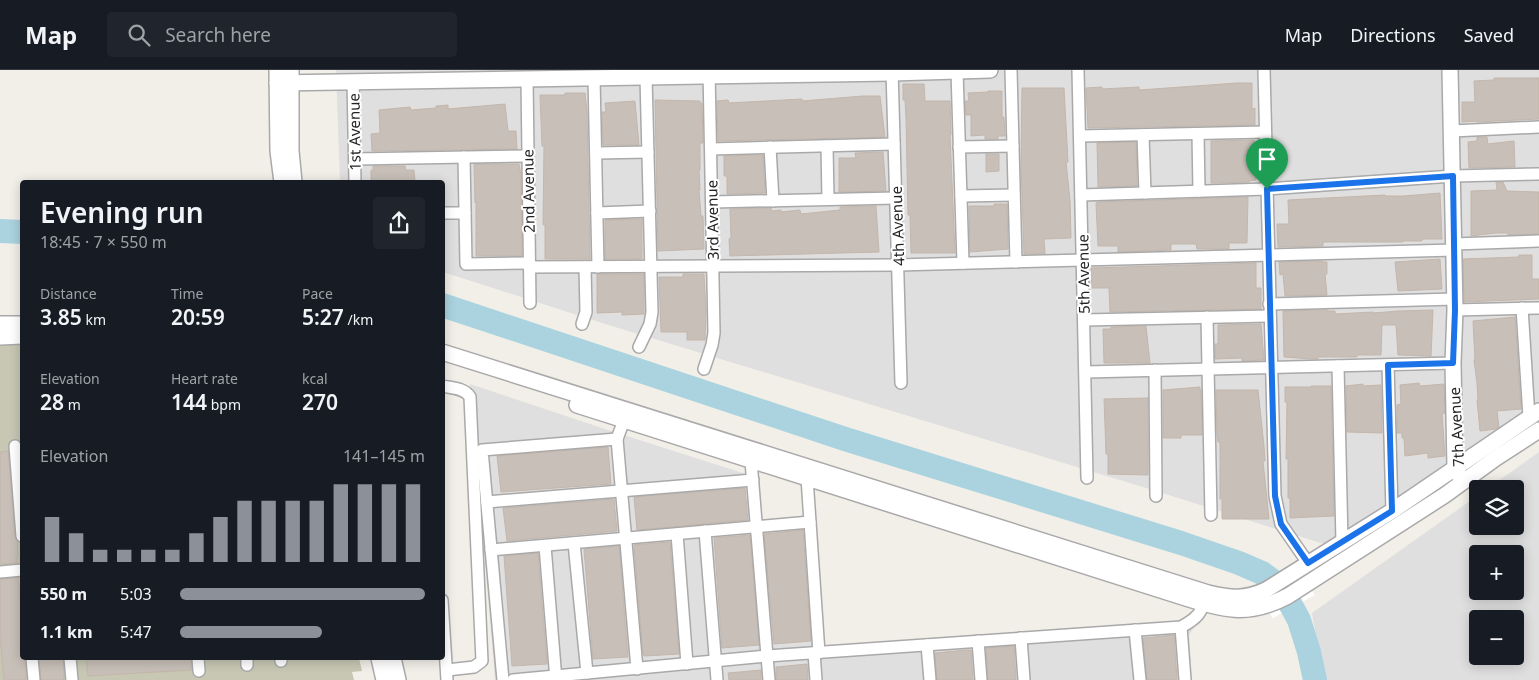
<!DOCTYPE html>
<meta charset="utf-8">
<style>
body{margin:0;font-family:"Noto Sans",sans-serif;background:#20242c;color:#f1f3f6;height:100vh;display:flex;flex-direction:column;font-size:19px;white-space:nowrap}
*{box-sizing:border-box;margin:0}
p{font-size:16px;color:#9ea1a6}
.icon{flex:none;width:28px;height:28px;fill:none;stroke:currentColor;stroke-width:2;stroke-linecap:round;stroke-linejoin:round}
.map{position:relative;flex:1;overflow:hidden}
.drawer{position:absolute;left:20px;top:110px;width:425px;height:480px;display:flex;flex-direction:column;background:#171b24;border-radius:5px;box-shadow:0 2px 12px #0003}
.drawer>*{flex:none}
.controls{position:absolute;left:1469px;top:410px;display:grid;gap:10px}
.controls a{display:grid;place-items:center;width:55px;height:55px;border-radius:5px;background:#171b24;box-shadow:0 2px 12px #0003;font-size:25px}
.pin{position:absolute;display:grid;place-items:center;width:42px;height:42px;color:#fff;margin:-51px -21px;border-radius:50% 50% 50% 0;rotate:-45deg;box-shadow:0 0 5px #0007}
.pin .icon{rotate:45deg}
.round{display:grid;place-items:center;flex:none;width:52px;height:52px;border-radius:5px;background:#20242c}
.headline{display:flex;align-items:center;justify-content:space-between;height:85px;padding:0 20px}
h1{font-size:28px;font-weight:600;line-height:38px}
.metrics{display:grid;grid-template-columns:repeat(3,1fr);gap:8px;height:85px;padding:5px 20px}
.metrics div{display:grid;align-content:center}
.metrics b{font-size:21px;font-weight:600}
.metrics small{font-size:14px;font-weight:400}
.metrics p{font-size:14px}
.chart{height:140px;padding:10px 20px}
.chart p{display:flex;justify-content:space-between}
.chart svg{width:100%;height:90px;margin-top:5px;stroke:#8c9099;stroke-width:6}
ul{padding:0 20px;list-style:none;font-size:16px}
li{display:grid;grid-template-columns:80px 60px 1fr;align-items:center;height:38px}
li i{height:12px;border-radius:6px;background:#8c9099}
header{display:flex;align-items:center;gap:30px;box-sizing:border-box;height:70px;padding:0 25px;background:#171b24;border-bottom:1px solid #363941}
header strong{font-size:24px}
nav{display:flex;gap:28px;margin-inline-start:auto;font-size:18px}
.search{width:350px;height:45px;background:#20242c;display:flex;align-items:center;gap:12px;box-sizing:border-box;padding:0 18px;border-radius:5px;color:#9ea1a6;font-size:19px}
.map>svg:first-child{display:block}
.residential{fill:#e0dfdf;fill-rule:evenodd}
.construction{fill:#c7c7b4}
.pier{fill:#fff}
.lines{fill:none;stroke-linecap:round;stroke-linejoin:round}
.river{stroke:#aad3df;stroke-width:24}
.building{fill:#c7bfb8;stroke:#c4b6ab}
.minor-casing{stroke:#a9a9a9;stroke-width:14}
.tertiary-casing{stroke:#a9a9a9;stroke-width:18}
.minor{stroke:#fff;stroke-width:11}
.tertiary{stroke:#fff;stroke-width:15}
.route-casing{stroke:#fff;stroke-width:10}
.route{stroke:#1a73e8;stroke-width:6}
.labels{text-anchor:middle;dominant-baseline:central;stroke-width:4;stroke-linejoin:round;paint-order:stroke}
.street-label{font-size:15px;fill:#222;stroke:#fff}
</style>
<header>
<strong>Map</strong>
<div class="search"><svg class="icon" aria-label="search" viewBox="0 0 24 24"><circle cx="10" cy="10" r="6"/><path d="M15 15l6 6"/></svg>Search here</div>
<nav><a>Map</a><a>Directions</a><a>Saved</a></nav>
</header>
<div class="map">
<svg width="1539" height="610" viewBox="0 0 1539 610">
<rect width="100%" height="100%" fill="#f2efe9"/>
<g class="residential">
<path d="M336,0h1203v343l-212,132 -171,-54 -554,-168 -159,-51 -1,-90h-102z"/>
<path d="M470,314l138,46 138,44 5,58 63,-4 10,122 373,-27 -8,12 3,45h-697z"/>
<path d="M1539,382v228h-216l-11,-67 165,-117 1,30h37v-37h-28zM1478,484h37v37h-37zM1478,549h37v37h-37z"/>
</g>
<path class="construction" d="M0,275h22v313h337l3,13 -10,1 2,8h-354z"/>
<path class="pier" d="M1291,495l24,30 -42,23 -23,-29z"/>
<g class="lines">
<g class="river">
<path d="M0,161l22,1"/>
<path d="M442,235l403,134 336,104 58,20 23,10 19,14 18,33 10,32 6,28"/>
</g>
</g>
<g class="building">
<path d="M1494,8h45v41l-62,3v-1l-15,1v-20h13l-1,-21 20,-1z"/>
<path d="M1237,13h15v26l3,-1v17l-167,3 -2,-40 16,-1v2l37,-2v3z"/>
<path d="M903,14h21l1,17h25l1,34h-1l5,118h-44l-1,-38h-2l-2,-97 -1,-18h-2z"/>
<path d="M1022,18h42l4,74h-2l4,38 1,38 -27,1 1,15h-21l-3,-91z"/>
<path d="M988,21h14v26h2l1,19h-7v3h-13v-4l-14,1v-21h-5l-1,-14h4l-1,-8 20,-1z"/>
<path d="M565,23h20l2,19 3,147h-45v-35l-2,1 1,-79h-2l-2,-51h25z"/>
<path d="M863,26h17l5,41 -167,4 -1,-40 11,-1 1,3 73,-4v2z"/>
<path d="M655,30l45,1v2h2l1,40h-3v27h-1l1,20h-1l2,26h2l1,33 -46,2z"/>
<path d="M635,31l4,44h-36l-1,-33h4l-1,-9z"/>
<path d="M505,34l3,27h8l1,18 -145,2 -1,-17 9,-1 -1,-23 31,-3 1,3 25,-2v-2l12,-1v4z"/>
<path d="M1477,67h10l1,7 26,-3 1,26 -46,1 -1,-26 9,-1z"/>
<path d="M1254,70l2,40 -7,1v1l-38,1v-42z"/>
<path d="M1136,72l1,44 -39,1 -1,-44z"/>
<path d="M883,82l3,39 -47,1v-34h17l-1,-5z"/>
<path d="M986,84h13v17l-13,1z"/>
<path d="M763,85l2,38 -38,1v-18h-3v-20z"/>
<path d="M474,94h45l2,11 1,81h-46v-54l-1,1z"/>
<path d="M373,96h32l1,4h8l1,12h-44v-12h2z"/>
<path d="M1496,112h7l4,9 32,1v42l-31,1v-2h-12l-25,3v-45l26,-1z"/>
<path d="M1440,123l2,46h-20v2h-19v1h-80v4l-45,1 -1,-23h12l-1,-24 97,-5v1h18z"/>
<path d="M1248,127l-1,46h-18v6h-32l-1,-5h-25v6l-53,2v-6h-20l-2,-43 2,-1z"/>
<path d="M994,134h13l1,45 -38,3 -1,-46h25z"/>
<path d="M876,136l3,46 -149,4 -1,-17 2,-1 -1,-29 41,-1 1,3 9,-1v2l19,-2 1,4 39,-4v-3z"/>
<path d="M642,149v40h-37v-39z"/>
<path d="M1519,185h13v24h7v20l-75,3 -1,-43 56,-2z"/>
<path d="M1440,189l2,30 -44,2 -3,-29z"/>
<path d="M1323,191v1h4v12h-2l2,21 -42,1 -2,-22 -3,1 -1,-13z"/>
<path d="M1256,193v25h5v21l-151,3 -1,-24h-17l-1,-20z"/>
<path d="M597,204h47v40l-22,1v-3l-25,1z"/>
<path d="M683,204h21l2,37 -1,29h-18v-8h-26l-2,-55h24z"/>
<path d="M1327,240v1h8v3l38,-2v1l25,-2 35,-1 -2,46 -33,-1 -2,-30h-14l-1,30h-24v2h-39v2h-7l-27,-2 -1,-46z"/>
<path d="M1515,247l6,92 -24,2 2,16 -3,2 -16,2 -3,-31h1l-1,-17 -3,-23h1l-2,-39z"/>
<path d="M1261,254l3,36 -22,1v-3l-27,1v-15h3v-19z"/>
<path d="M1146,256l4,37h-46l-1,-34h8v-2z"/>
<path d="M1419,313l1,3 24,-2 1,29 -3,1 3,42 -17,2v-5l-23,3 -1,-18h-2v-5h-5v-28l4,-1 -1,-19z"/>
<path d="M1363,314v2l18,-1 1,48 -35,-1 -1,-46z"/>
<path d="M1311,316h20l3,130 -44,2v-20h-2v-39h-2l1,-57h-2v-15h26z"/>
<path d="M1200,317v3h1l1,45h-21v3h-18v-48z"/>
<path d="M1216,320h42l6,56 1,15h-2l6,58h-47v-20h-2v-57h-2l-1,-7z"/>
<path d="M1148,328v77l-40,-1v-20h-2l-2,-55z"/>
<path d="M608,377l3,37 -110,8 -4,-36z"/>
<path d="M8,381l7,86 2,4 1,17h-2l1,5 -17,1v-112z"/>
<path d="M745,418l3,32 -111,10 -3,-33z"/>
<path d="M614,429l3,32 -110,10 -4,-33z"/>
<path d="M803,460l8,111 -37,3 -10,-110z"/>
<path d="M750,465l9,110 -37,3 -8,-110z"/>
<path d="M670,472l9,112 -34,2 -2,-1 -9,-110z"/>
<path d="M619,476l9,111 -35,2 -9,-110z"/>
<path d="M538,483l9,111 -35,2 -8,-110z"/>
<path d="M18,508l4,41v39h3l1,22h-22l-4,-42v-59z"/>
<path d="M1174,565l3,45h-30l-4,-42z"/>
<path d="M1014,576l2,34h-28l-2,-32z"/>
<path d="M966,580h5l2,30h-36l-2,-27z"/>
<path d="M39,588h24l1,22h-23z"/>
<path d="M86,588h105v12l-103,6z"/>
<path d="M807,594l1,16h-32v-13z"/>
<path d="M761,600v10h-32l-1,-7z"/>
</g>
<g class="lines">
<g class="minor-casing">
<g id="minor">
<path d="M892,0l9,313"/>
<path d="M1011,0l5,192"/>
<path d="M1078,0l9,408"/>
<path d="M1264,0l11,426 6,28 27,39"/>
<path d="M957,1l6,192"/>
<path d="M594,8l4,189"/>
<path d="M527,9l3,224"/>
<path d="M353,11l2,101"/>
<path d="M1452,61l87,-4"/>
<path d="M1198,64l1,57"/>
<path d="M1143,65l2,58"/>
<path d="M1080,66l185,-4"/>
<path d="M827,76l1,53"/>
<path d="M770,77l3,54"/>
<path d="M959,77l54,-1"/>
<path d="M711,79l183,-5"/>
<path d="M596,83l52,-1"/>
<path d="M464,87l2,107 63,-1"/>
<path d="M355,89l173,-3"/>
<path d="M1081,125l186,-6 186,-13 86,-2"/>
<path d="M961,126l53,-1"/>
<path d="M712,132l184,-4"/>
<path d="M442,143h23"/>
<path d="M597,143l53,-2"/>
<path d="M1454,174l85,-3"/>
<path d="M529,197l369,-2 556,-15"/>
<path d="M1269,234l186,-5"/>
<path d="M1522,238l7,109"/>
<path d="M1455,240l84,-2"/>
<path d="M1207,247l4,198"/>
<path d="M1084,250l186,-4"/>
<path d="M582,254l4,-12 -1,-45"/>
<path d="M639,277l11,-23 2,-12 -6,-235"/>
<path d="M1388,295l4,146"/>
<path d="M1338,296l4,176"/>
<path d="M704,299l8,-24 2,-12 -5,-263"/>
<path d="M1155,300l1,126"/>
<path d="M1086,302l367,-9"/>
<path d="M442,316c10,2 23,2 28,11l12,264 -8,6 -27,3"/>
<path d="M624,350l-7,19 20,230"/>
<path d="M15,376l7,90"/>
<path d="M751,391l18,219"/>
<path d="M807,408l12,175"/>
<path d="M487,432l266,-22"/>
<path d="M705,461l12,149"/>
<path d="M677,464l10,130"/>
<path d="M574,473l13,130"/>
<path d="M545,476l11,134"/>
<path d="M491,480l319,-28"/>
<path d="M0,502l22,-2"/>
<path d="M442,530l5,80"/>
<path d="M1181,557l4,53"/>
<path d="M1135,560l5,50"/>
<path d="M1021,568l3,42"/>
<path d="M978,571l3,39"/>
<path d="M927,575l3,35"/>
<path d="M814,583l2,27"/>
<path d="M32,588l2,22"/>
<path d="M70,588l2,22"/>
<path d="M198,588l1,13"/>
<path d="M247,588v7"/>
<path d="M281,588v3"/>
<path d="M503,610l-21,-230 135,-11"/>
<path d="M513,610l254,-24 414,-29c17,-9 20,-14 26,-31"/>
</g>
</g>
<g class="tertiary-casing">
<g id="tertiary">
<path d="M277,0l1,81 4,31"/>
<path d="M291,0v81l3,31"/>
<path d="M1450,0l5,240 -2,53 2,105 4,7"/>
<path d="M277,13l615,-10 98,-3"/>
<path d="M0,254h22"/>
<path d="M0,267l22,-1"/>
<path d="M442,282l766,241c22,5 37,7 58,-3l126,-79 147,-100"/>
<path d="M577,335l612,194c39,12 61,17 99,-3l157,-101 51,-37 43,-28"/>
<path d="M379,588l5,22"/>
<path d="M393,588l5,22"/>
</g>
</g>
<use href="#minor" class="minor"/>
<use href="#tertiary" class="tertiary"/>
</g>
<g class="lines">
<g class="route-casing">
<path id="route" d="M1453,106l2,134 -2,53 -65,2 4,146 -84,52 -27,-39 -6,-28 -8,-307z"/>
</g>
<use href="#route" class="route"/>
</g>
<g class="labels">
<g class="street-label">
<text transform="translate(354 62) rotate(-91)">1st Avenue</text>
<text transform="translate(528 121) rotate(-91)">2nd Avenue</text>
<text transform="translate(712 150) rotate(-91)">3rd Avenue</text>
<text transform="translate(897 156) rotate(-92)">4th Avenue</text>
<text transform="translate(1083 204) rotate(-91)">5th Avenue</text>
<text transform="translate(1456 357) rotate(-93)">7th Avenue</text>
</g>
</g>
</svg>
<div class="controls">
<a><svg class="icon" aria-label="layers" viewBox="0 0 24 24"><path d="M12 4l9 5-9 5-9-5zM3 14l9 5 9-5"/></svg></a>
<a>+</a>
<a>−</a>
</div>
<div class="pin" style="left:1267px;top:119px;background:#1e9e55"><svg class="icon" aria-label="arrive" viewBox="0 0 24 24"><path d="M6 21V4h12l-3 4 3 4H6"/></svg></div>
<section class="drawer">
<div class="headline"><div><h1>Evening run</h1><p>18:45 · 7 × 550 m</p></div><a class="round"><svg class="icon" aria-label="share" viewBox="0 0 24 24"><path d="M12 15V3M7 8l5-5 5 5M5 13v7h14v-7"/></svg></a></div>
<div class="metrics">
<div><p>Distance</p><b>3.85<small> km</small></b></div>
<div><p>Time</p><b>20:59</b></div>
<div><p>Pace</p><b>5:27<small> /km</small></b></div>
</div>
<div class="metrics">
<div><p>Elevation</p><b>28<small> m</small></b></div>
<div><p>Heart rate</p><b>144<small> bpm</small></b></div>
<div><p>kcal</p><b>270</b></div>
</div>
<div class="chart"><p><span>Elevation</span>141–145 m</p>
<svg viewBox="0 0 160 44" preserveAspectRatio="none"><path d="M5 44V22M15 44V30M25 44V38M35 44V38M45 44V38M55 44V38M65 44V30M75 44V22M85 44V14M95 44V14M105 44V14M115 44V14M125 44V6M135 44V6M145 44V6M155 44V6"/></svg>
</div>
<ul>
<li><b>550 m</b>5:03<i style="width:100%"></i></li>
<li><b>1.1 km</b>5:47<i style="width:58%"></i></li>
</ul>
</section>
</div>
